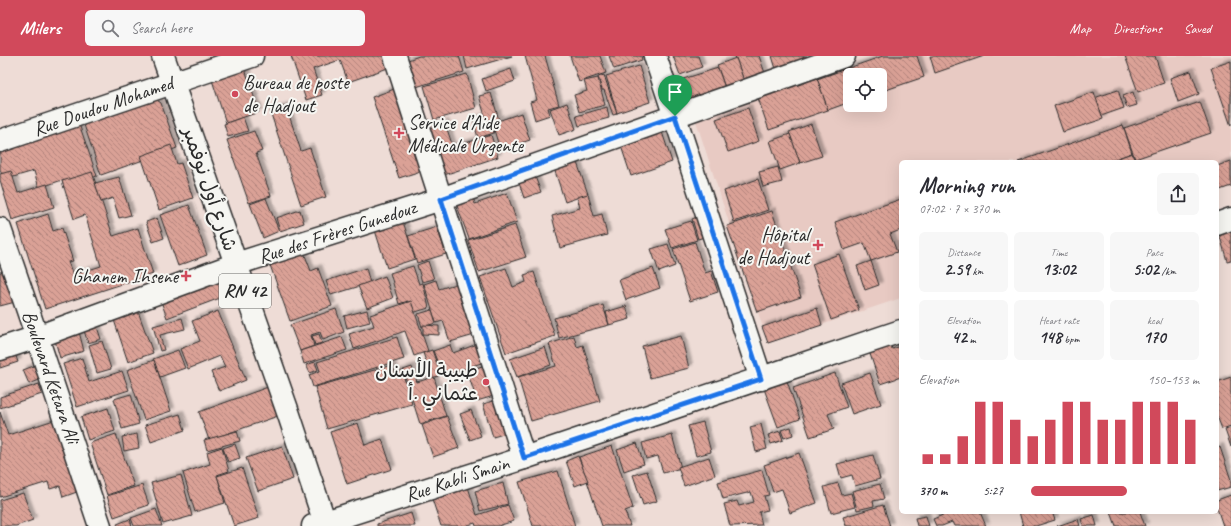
<!DOCTYPE html>
<meta charset="utf-8">
<style>
body{margin:0;font-family:Caveat,"Playpen Sans Arabic",sans-serif;background:#f7f7f7;color:#2b2b33;height:100vh;display:flex;flex-direction:column;font-size:15px;white-space:nowrap}
*{box-sizing:border-box;margin:0}
p{font-size:13px;color:#7c7c81}
.icon{flex:none;width:22px;height:22px;fill:none;stroke:currentColor;stroke-width:2;stroke-linecap:round;stroke-linejoin:round}
.map{position:relative;flex:1;overflow:hidden}
.details{position:absolute;left:899px;top:104px;width:320px;height:354px;display:flex;flex-direction:column;background:#fff;border-radius:6px;box-shadow:0 4px 16px #0002}
.details>*{flex:none}
.tools{position:absolute;left:843px;top:12px;display:grid;gap:8px}
.tools a{display:grid;place-items:center;width:44px;height:44px;border-radius:6px;background:#fff;box-shadow:0 4px 16px #0002;font-size:20px}
.pin{position:absolute;display:grid;place-items:center;width:34px;height:34px;color:#fff;margin:-41px -17px;border-radius:50% 50% 50% 0;rotate:-45deg;box-shadow:0 0 4px #0007}
.pin .icon{rotate:45deg}
.round{display:grid;place-items:center;flex:none;width:42px;height:42px;border-radius:6px;background:#f7f7f7}
.headline{display:flex;align-items:center;justify-content:space-between;height:68px;padding:0 20px}
h1{font-size:22px;font-weight:700;line-height:30px}
.stats{display:grid;grid-template-columns:repeat(3,1fr);gap:6px;height:68px;padding:4px 20px}
.stats div{display:grid;align-content:center;border-radius:6px;background:#f7f7f7;text-align:center}
.stats b{font-size:17px;font-weight:700}
.stats small{font-size:11px;font-weight:400}
.stats p{font-size:11px}
.chart{height:112px;padding:8px 20px}
.chart p{display:flex;justify-content:space-between}
.chart svg{width:100%;height:72px;margin-top:4px;stroke:#d1495b;stroke-width:6}
ul{padding:0 20px;list-style:none;font-size:13px}
li{display:grid;grid-template-columns:64px 48px 1fr;align-items:center;height:30px}
li i{height:10px;border-radius:5px;background:#d1495b}
header{display:flex;align-items:center;gap:24px;box-sizing:border-box;height:56px;padding:0 20px;background:#d1495b;color:#fff}
header strong{font-size:19px}
nav{display:flex;gap:22px;margin-inline-start:auto;font-size:14px}
.search{width:280px;height:36px;background:#f7f7f7;display:flex;align-items:center;gap:10px;box-sizing:border-box;padding:0 14px;border-radius:6px;color:#7c7c81;font-size:15px}
.map>svg:first-child{display:block}
.built{fill:#e8cac3;fill-rule:evenodd}
.building{fill:url(#building-back-hatch);stroke:#2b2b2b;filter:url(#shadow)}
.lines{fill:none;stroke-linecap:round;stroke-linejoin:round}
.minor-casing{stroke:#2b2b2b;stroke-width:25}
.major-casing{stroke:#2b2b2b;stroke-width:25}
.minor{stroke:#f6f6f2;stroke-width:22}
.major{stroke:#f6f6f2;stroke-width:22}
.route-casing{stroke:#fff;stroke-width:8}
.route{stroke:#1a73e8;stroke-width:5}
.poi-dot{fill:#d1495b;stroke:#f6f6f2;stroke-width:1.5}
.labels{text-anchor:middle;dominant-baseline:central;stroke-width:4;stroke-linejoin:round;paint-order:stroke}
.shield{fill:#f6f6f2;stroke:#686867;stroke-width:1}
.shield-label{font-size:19px;font-weight:bold;fill:#2b2b2b}
.poi-label{font-size:20px;fill:#2b2b2b;stroke:#f6f6f2;text-anchor:end}
.street-label{font-size:20px;fill:#2b2b2b;stroke:#f6f6f2}
</style>
<header>
<strong>Milers</strong>
<div class="search"><svg class="icon" aria-label="search" viewBox="0 0 24 24"><circle cx="10" cy="10" r="6"/><path d="M15 15l6 6"/></svg>Search here</div>
<nav><a>Map</a><a>Directions</a><a>Saved</a></nav>
</header>
<div class="map">
<svg width="1231" height="470" viewBox="0 0 1231 470">
<defs>
<pattern id="building-back-hatch" width="6" height="6" patternUnits="userSpaceOnUse"><rect width="6" height="6" fill="#daa196"/><path d="M-1 5l2 2M0 0l6 6M5-1l2 2" fill="none" stroke="#b1837b"/></pattern>
<filter id="shadow"><feDropShadow dx="3.5" dy="-3.5" stdDeviation="1" flood-color="#0004"/></filter>
</defs>
<rect width="100%" height="100%" fill="#eedcd6"/>
<filter id="ink" filterUnits="userSpaceOnUse"><feTurbulence type="fractalNoise" baseFrequency=".025" numOctaves="2"/><feDisplacementMap in="SourceGraphic" scale="8" xChannelSelector="R" yChannelSelector="G"/><feConvolveMatrix kernelMatrix="1 2 1 2 8 2 1 2 1" color-interpolation-filters="sRGB"/></filter>
<g filter="url(#ink)">
<path class="built" d="M886,0h345v131l-14,4v-29h-316v136l-133,45 -72,-222zM850,19h30v30h-30z"/>
<g class="building">
<path d="M291,0h93l4,12 -40,14 -8,-22 -27,9 9,26 -16,5z"/>
<path d="M419,0h40l5,16 -51,16 -8,-27z"/>
<path d="M464,0h48l-45,13z"/>
<path d="M525,0h20l14,49 -11,3 2,7 -15,5 -5,-18 7,-2z"/>
<path d="M570,0h30l6,17 -27,9z"/>
<path d="M609,0h32l1,4 -28,9z"/>
<path d="M673,0h25l4,11 -22,8z"/>
<path d="M735,0h24l6,17 -21,8z"/>
<path d="M772,0h35v1l-31,12z"/>
<path d="M883,0h34l7,21 -44,15v-17h-30v27l-22,8 -11,-31z"/>
<path d="M930,0h54l-49,17z"/>
<path d="M1125,0h30l9,27 -26,9z"/>
<path d="M736,2l8,23 -19,7 -8,-23z"/>
<path d="M1231,5v65l-20,-58z"/>
<path d="M244,10l15,46 -33,11 -15,-46z"/>
<path d="M639,10l11,36 -33,11 -11,-37z"/>
<path d="M718,12l7,20 -35,12 -7,-21z"/>
<path d="M511,13l4,12 -29,10 -4,-12z"/>
<path d="M1191,15l8,23 -21,8 -8,-24z"/>
<path d="M467,18l9,34 -42,12 -10,-34z"/>
<path d="M604,19l13,39 -4,1 -9,-25h-2l-4,-13z"/>
<path d="M598,22l7,27 -26,7 -5,-17 13,-4 -3,-10z"/>
<path d="M817,22l11,32 -59,20 -11,-32z"/>
<path d="M400,31l27,82 -28,9 -27,-81z"/>
<path d="M1118,34l6,18 -23,8 -7,-18z"/>
<path d="M1094,36l9,27 -40,13 -9,-26z"/>
<path d="M1133,36l4,13 -10,3 -4,-12z"/>
<path d="M491,37l8,27 -8,2 3,11 -16,5 -5,-19 12,-3 -6,-20z"/>
<path d="M150,39l11,8 16,45 -76,27 -19,-56z"/>
<path d="M1200,46l11,31 -76,26 -11,-31z"/>
<path d="M567,47l9,26 -17,6 -9,-26z"/>
<path d="M286,50l15,45 9,-3 16,49 -25,8 -31,-94z"/>
<path d="M607,51l2,11 -30,8 -3,-10z"/>
<path d="M748,52l11,33 -31,11 -12,-33z"/>
<path d="M521,57l9,27 -30,10 -8,-27z"/>
<path d="M243,61l5,14 -20,6 -4,-13z"/>
<path d="M78,65l19,55 -33,12 -2,-8 -23,8 -5,-17 -31,9 -3,-11v-22z"/>
<path d="M445,67l8,24 38,-12 7,22 -54,18 -15,-47z"/>
<path d="M811,68l11,32 -22,7 -11,-31z"/>
<path d="M1123,69l9,28 -25,9h-89z"/>
<path d="M254,75l8,20 -6,2 15,43 -22,7 -22,-63z"/>
<path d="M662,76l10,30 -41,14 -10,-30z"/>
<path d="M790,78l10,29 -20,7 -10,-29z"/>
<path d="M171,89l6,19 4,-1 12,35 -34,12 -18,-54z"/>
<path d="M572,92l16,46 -23,8 -15,-46z"/>
<path d="M1132,97l3,8 -20,1v-3z"/>
<path d="M1231,105v25l-14,5v-25z"/>
<path d="M778,111l4,15 -19,5 -4,-15z"/>
<path d="M532,113l9,23 -17,6 -8,-24z"/>
<path d="M11,115l7,22 29,-9 7,23 -42,13 -12,-40v-6z"/>
<path d="M92,116l21,64 25,-8 15,46 -108,35 -27,-85 30,-10 5,17 9,-3 11,33 -5,1 5,13 28,-9 -16,-51 -11,4 -12,-38z"/>
<path d="M119,121l12,38 -12,3 -6,-20 -12,4 -6,-19z"/>
<path d="M758,123l10,31 -34,12 -10,-31z"/>
<path d="M507,137l10,29 -48,17 -13,-36 17,-6 2,7z"/>
<path d="M588,138l6,22 8,-2 5,21 -47,13 -8,-32 28,-8 -3,-11z"/>
<path d="M266,142l13,33 -16,7 -13,-34z"/>
<path d="M901,143v31l-11,4 7,18 -26,9 -7,-18 -20,7 -9,-28z"/>
<path d="M189,149l18,50 -29,11 -18,-51z"/>
<path d="M300,154l4,13 -24,8 -4,-13z"/>
<path d="M772,155l29,86 -44,15 -30,-86z"/>
<path d="M400,156l15,47 -28,9 -15,-47z"/>
<path d="M704,158l7,21 -13,4 -6,-20z"/>
<path d="M157,162l7,20 -11,4 -7,-20z"/>
<path d="M1231,164v40l-4,1 -10,-35z"/>
<path d="M691,165l6,19 -25,8 -7,-19z"/>
<path d="M515,169l11,32 -47,15 -11,-32z"/>
<path d="M437,171l9,27 -29,9 -9,-27z"/>
<path d="M300,186l11,29 7,-3 14,38 -42,15 -24,-67z"/>
<path d="M695,186l10,31 6,-2 7,21 -28,9 -17,-52z"/>
<path d="M668,188l7,22 -16,6 -8,-23z"/>
<path d="M839,198l20,56 -28,10 -19,-56z"/>
<path d="M428,205l6,18 -12,3 -5,-17z"/>
<path d="M871,205l8,24 -14,5 -8,-24z"/>
<path d="M413,210l6,18 4,-1 6,25 -17,5 -4,-12 -9,3 -9,-31z"/>
<path d="M218,212l10,27 -61,23 -10,-28z"/>
<path d="M366,212l4,15 -39,12 -5,-14z"/>
<path d="M506,212l7,19 13,-5 -2,-7 10,-3 21,64 -49,17 -26,-76z"/>
<path d="M653,212l7,20 -34,12 -7,-20z"/>
<path d="M10,214l9,31 -19,5v-34z"/>
<path d="M385,220l8,22 -26,10 -9,-22z"/>
<path d="M436,224l3,9 23,-7 16,52 -28,8 -7,-21 -7,2 -12,-39z"/>
<path d="M411,245l17,50 -14,5 -9,-25 -51,18 -5,-15 25,-8 -4,-11z"/>
<path d="M135,247l18,50 -25,9 -17,-51z"/>
<path d="M603,249l6,20 -50,13 -5,-20z"/>
<path d="M626,250l4,13 -21,6 -3,-13z"/>
<path d="M817,252l5,17 -54,18 -6,-16z"/>
<path d="M336,253l8,23 -21,8 -3,-8 -9,3 3,11 -14,5 -10,-26z"/>
<path d="M367,254l3,12 -23,6 -3,-12z"/>
<path d="M432,254l4,13 -14,4 -4,-13z"/>
<path d="M218,255l28,69 -27,11 -8,-19 14,-5 -5,-11 -32,13 -8,-20 20,-8 -8,-20z"/>
<path d="M93,259l8,24 -13,4 -8,-24z"/>
<path d="M182,262l3,11 -25,6 4,15 -4,1 -7,-25z"/>
<path d="M77,268l7,27 -24,7 -8,-28z"/>
<path d="M423,269l16,1v9l-16,-1z"/>
<path d="M319,278l3,9 -7,2 -3,-9z"/>
<path d="M574,280l3,11 6,-2 17,56 -69,20 -13,-44 38,-11 -7,-22z"/>
<path d="M681,280l8,32 -39,10 -8,-32z"/>
<path d="M342,281l5,13 -43,14 -4,-13z"/>
<path d="M397,281l7,22 -91,28 -4,-12 11,-4 -3,-9z"/>
<path d="M102,285l9,28 -14,4 -8,-28z"/>
<path d="M889,285l3,8 9,-3v31l-21,7 -12,-36z"/>
<path d="M480,287l7,18 -44,15 -10,-25 17,-6 3,8z"/>
<path d="M12,289l6,17 -18,6v-19z"/>
<path d="M545,291l6,18 -34,12 -7,-18z"/>
<path d="M178,294l7,18 -25,9 -7,-18z"/>
<path d="M432,294l9,25 -9,3 -9,-25z"/>
<path d="M82,302l7,24 33,-11 7,19 -52,17 -14,-43z"/>
<path d="M154,304l17,51 -27,9 -17,-50z"/>
<path d="M315,306l3,8 -8,3 -4,-8z"/>
<path d="M494,306l10,31 -27,8 -10,-30z"/>
<path d="M39,308l6,14 -16,6 -6,-14z"/>
<path d="M392,309l3,8 7,-2 10,33 -85,25 -12,-42z"/>
<path d="M412,311l5,15 17,-5 12,39 -26,8 -17,-54z"/>
<path d="M835,317l12,34 -19,7 6,15 -24,8 -17,-49z"/>
<path d="M870,317l11,31 -29,10 -11,-31z"/>
<path d="M1231,321v49l-9,3 -5,-13v-34z"/>
<path d="M786,322l14,41 -22,8 -15,-41z"/>
<path d="M39,328l3,10 -42,14v-11z"/>
<path d="M268,331l10,29 -69,24 -10,-28z"/>
<path d="M131,338l8,30 -17,5 -8,-30z"/>
<path d="M501,343l9,33 -17,5 -10,-33z"/>
<path d="M108,352l7,23 -27,9 -7,-23z"/>
<path d="M471,354l10,26 -11,4 -10,-26z"/>
<path d="M0,356l8,23 49,-16 31,69 -25,9 -3,-11 -10,3 -2,-7 -48,15z"/>
<path d="M180,358l5,16 -34,12 -6,-17z"/>
<path d="M447,360l12,32 -26,9 -11,-32z"/>
<path d="M703,366l8,30 -15,4 -8,-30z"/>
<path d="M358,367l7,22 17,-6 10,30 -45,15 -17,-52z"/>
<path d="M761,368l6,25 -11,3 -6,-25z"/>
<path d="M791,371l2,8 -9,3 -3,-8z"/>
<path d="M1231,372v19l-6,-17z"/>
<path d="M237,375l3,10 -33,9 -3,-10z"/>
<path d="M780,375l3,9 -12,4 -3,-9z"/>
<path d="M116,378l18,52 -27,9 -17,-52z"/>
<path d="M137,378l2,14 -15,3 -2,-14z"/>
<path d="M672,379l9,33 -18,5 -5,-17 -12,3 -4,-16z"/>
<path d="M637,387l7,21 -20,7 -7,-21z"/>
<path d="M235,388l5,14 -12,4 -5,-14z"/>
<path d="M282,390l11,33 -35,12 -12,-33z"/>
<path d="M612,390l21,62 -8,3 5,15h-28l-23,-69z"/>
<path d="M222,391l7,24 -12,4 8,28 -30,9 -12,-39 27,-9 -3,-12z"/>
<path d="M1220,391l11,33v7l-14,4v-43z"/>
<path d="M799,397l18,50 -27,10 -8,-24 -9,3 -9,-27z"/>
<path d="M873,399l7,24 -25,7 -3,-11 -11,3 -4,-14z"/>
<path d="M578,400l10,25 -13,5 -9,-25z"/>
<path d="M709,401l6,18 -31,11 -6,-19z"/>
<path d="M242,412l17,50 -25,8 -17,-50z"/>
<path d="M762,414l7,25 -5,1 4,14 -9,2 3,13 -32,1 -6,-22 13,-3 2,5 15,-4 -3,-10 -28,7 -5,-17z"/>
<path d="M558,415l17,55h-42l-14,-44z"/>
<path d="M647,415l10,30 -14,4 -10,-30z"/>
<path d="M181,419l11,41 -29,8 -12,-41z"/>
<path d="M503,427l5,21 -28,7 -5,-20z"/>
<path d="M838,427l4,12 9,-2 4,14 -24,6 -7,-26z"/>
<path d="M880,428l4,15 -11,2 1,5 -17,4 -5,-19z"/>
<path d="M142,429l7,20 -35,12 -7,-21z"/>
<path d="M468,431l9,28 31,-10 6,16 -16,5h-22l-1,-3 -10,3h-24l-9,-27z"/>
<path d="M23,437l10,27 -17,6h-16v-26z"/>
<path d="M1231,439v31h-8l-6,-18v-8z"/>
<path d="M883,449l7,21h-44l-3,-9z"/>
<path d="M156,453l6,17h-28l-3,-8z"/>
<path d="M950,456h30l6,14h-32l-2,-4 -10,4h-6l-3,-7z"/>
<path d="M1019,456h33l3,8 -19,6h-13z"/>
<path d="M1111,456h29l5,14h-29z"/>
<path d="M411,457l4,13h-38v-2z"/>
<path d="M1094,459l3,11h-14l-2,-7z"/>
<path d="M926,460l3,10h-12l-2,-8z"/>
<path d="M130,463l2,7h-14l-1,-2z"/>
<path d="M1078,463l2,7h-23z"/>
</g>
<g class="lines">
<g class="minor-casing">
<g id="minor">
<path d="M395,0l129,402"/>
<path d="M655,0l106,323"/>
<path d="M0,85l252,-85"/>
<path d="M1217,168l14,-5"/>
<path d="M0,173l37,108 63,189"/>
<path d="M0,293l37,-12 199,-73 205,-65 403,-143"/>
<path d="M313,470l211,-68 377,-127"/>
</g>
</g>
<g class="major-casing">
<path id="major" d="M163,0l126,359 37,111"/>
</g>
<use href="#minor" class="minor"/>
<use href="#major" class="major"/>
</g>
</g>
<g class="lines" filter="url(#ink)">
<g class="route-casing">
<path id="route" d="M675,60l86,263 -237,79 -83,-259z"/>
</g>
<use href="#route" class="route"/>
</g>
<g class="poi-dot">
<circle cx="235" cy="38" r="4"/>
<path d="M397 71h4v4h4v4h-4v4h-4v-4h-4v-4h4z"/>
<path d="M816 183h4v4h4v4h-4v4h-4v-4h-4v-4h4z"/>
<path d="M184 214h4v4h4v4h-4v4h-4v-4h-4v-4h4z"/>
<circle cx="486" cy="326" r="4"/>
</g>
<g class="labels">
<rect class="shield" x="219" y="218" width="52" height="34" rx="3"/>
<g class="shield-label">
<text x="245" y="235">RN 42</text>
</g>
<g class="poi-label">
<text x="243" y="26" text-anchor="start">Bureau de poste<tspan x="243" dy="23">de Hadjout</tspan></text>
<text x="408" y="66" text-anchor="start">Service d’Aide<tspan x="408" dy="23">Médicale Urgente</tspan></text>
<text x="809" y="178">Hôpital<tspan x="809" dy="23">de Hadjout</tspan></text>
<text x="178" y="220">Ghanem Ihsene</text>
<text x="478" y="314">طبيبة الأسنان<tspan x="478" dy="23">عثماني .أ</tspan></text>
</g>
<g class="street-label">
<text transform="translate(103 50) rotate(-19)">Rue Doudou Mohamed</text>
<text transform="translate(210 133) rotate(71)">شارع أول نوفمبر</text>
<text transform="translate(337 176) rotate(-18)">Rue des Frères Gunedouz</text>
<text transform="translate(51 321) rotate(71)">Boulevard Ketara Ali</text>
<text transform="translate(457 423) rotate(-18)">Rue Kabli Smain</text>
</g>
</g>
</svg>
<div class="tools">
<a><svg class="icon" aria-label="locate" viewBox="0 0 24 24"><circle cx="12" cy="12" r="6"/><path d="M12 2v4M12 18v4M2 12h4M18 12h4"/></svg></a>
</div>
<div class="pin" style="left:675px;top:60px;background:#1e9e55"><svg class="icon" aria-label="arrive" viewBox="0 0 24 24"><path d="M6 21V4h12l-3 4 3 4H6"/></svg></div>
<section class="details">
<div class="headline"><div><h1>Morning run</h1><p>07:02 · 7 × 370 m</p></div><a class="round"><svg class="icon" aria-label="share" viewBox="0 0 24 24"><path d="M12 15V3M7 8l5-5 5 5M5 13v7h14v-7"/></svg></a></div>
<div class="stats">
<div><p>Distance</p><b>2.59<small> km</small></b></div>
<div><p>Time</p><b>13:02</b></div>
<div><p>Pace</p><b>5:02<small> /km</small></b></div>
</div>
<div class="stats">
<div><p>Elevation</p><b>42<small> m</small></b></div>
<div><p>Heart rate</p><b>148<small> bpm</small></b></div>
<div><p>kcal</p><b>170</b></div>
</div>
<div class="chart"><p><span>Elevation</span>150–153 m</p>
<svg viewBox="0 0 160 44" preserveAspectRatio="none"><path d="M5 44V38M15 44V38M25 44V27M35 44V6M45 44V6M55 44V17M65 44V27M75 44V17M85 44V6M95 44V6M105 44V17M115 44V17M125 44V6M135 44V6M145 44V6M155 44V17"/></svg>
</div>
<ul>
<li><b>370 m</b>5:27<i style="width:57%"></i></li>
</ul>
</section>
</div>
